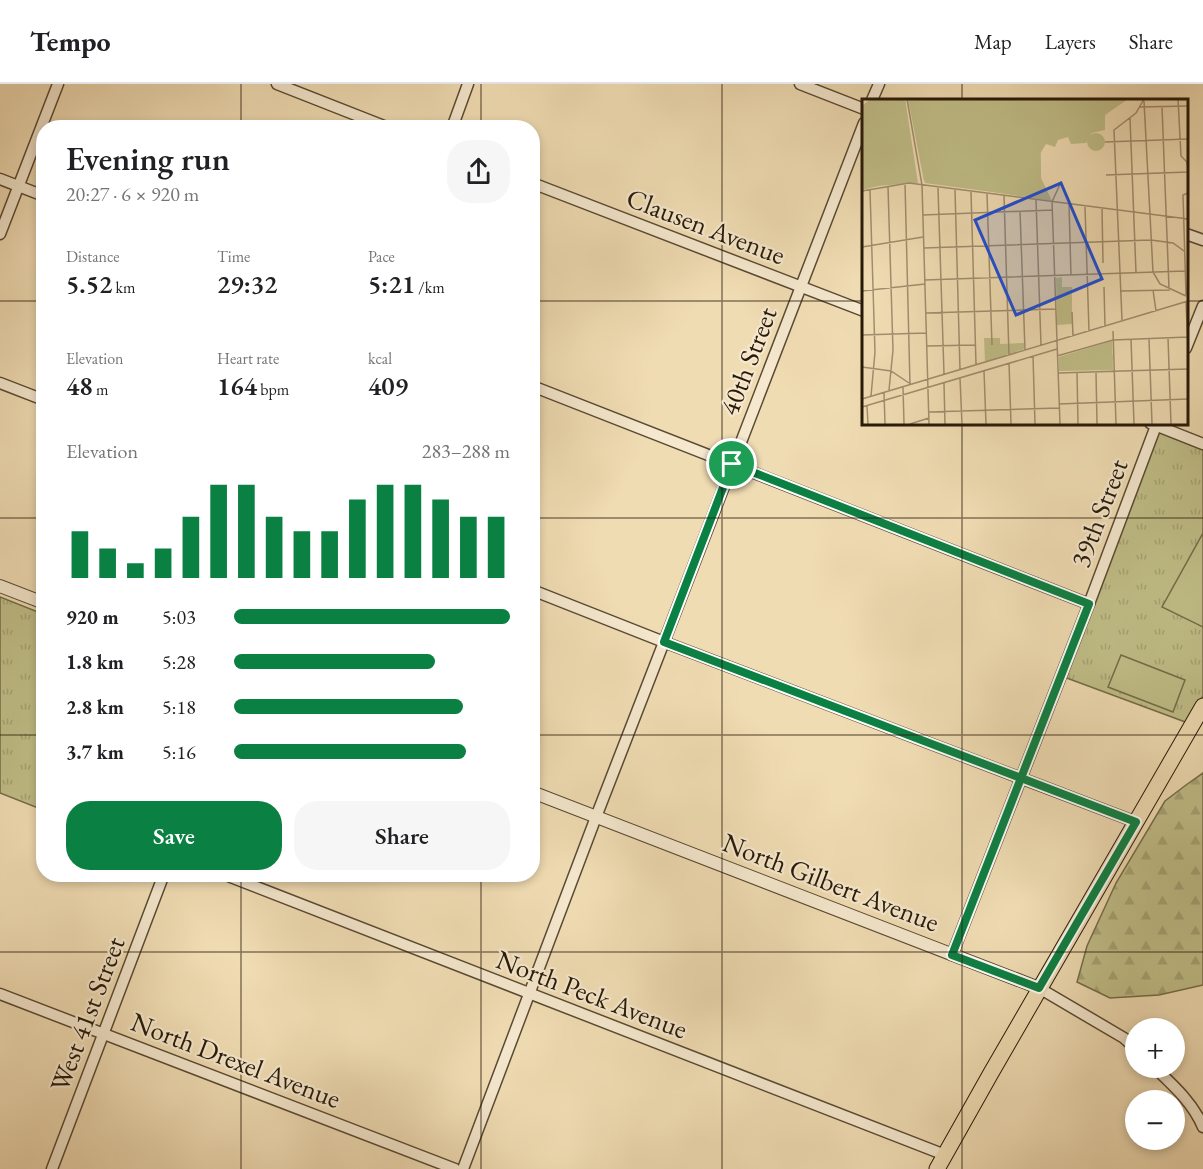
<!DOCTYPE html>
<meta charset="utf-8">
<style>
body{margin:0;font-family:"EB Garamond",serif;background:#f6f6f6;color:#202124;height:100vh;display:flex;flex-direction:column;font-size:22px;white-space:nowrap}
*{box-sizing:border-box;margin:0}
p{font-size:20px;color:#757577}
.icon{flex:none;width:33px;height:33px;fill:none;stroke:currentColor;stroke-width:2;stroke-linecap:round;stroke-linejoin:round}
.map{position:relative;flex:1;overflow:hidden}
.side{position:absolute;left:36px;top:36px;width:504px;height:762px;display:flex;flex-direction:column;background:#fff;border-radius:24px;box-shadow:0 3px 9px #0003}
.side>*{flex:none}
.controls{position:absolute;left:1125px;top:934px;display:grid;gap:12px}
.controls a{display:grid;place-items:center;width:60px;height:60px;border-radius:50%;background:#fff;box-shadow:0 3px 9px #0003;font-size:30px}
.pin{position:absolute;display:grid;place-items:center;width:51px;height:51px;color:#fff;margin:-26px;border:3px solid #fff;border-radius:50%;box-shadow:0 2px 6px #0007}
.round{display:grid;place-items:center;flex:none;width:63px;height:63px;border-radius:24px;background:#f6f6f6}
.head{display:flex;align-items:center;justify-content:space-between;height:102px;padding:0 30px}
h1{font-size:33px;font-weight:600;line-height:45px}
.stats{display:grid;grid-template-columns:repeat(3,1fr);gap:9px;height:102px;padding:6px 30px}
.stats div{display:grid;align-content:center}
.stats b{font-size:26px;font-weight:600}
.stats small{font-size:16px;font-weight:400}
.stats p{font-size:16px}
.chart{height:168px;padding:12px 30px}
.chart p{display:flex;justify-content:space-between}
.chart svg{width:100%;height:108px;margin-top:6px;stroke:#0b8043;stroke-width:6}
.action{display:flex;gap:12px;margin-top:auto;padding:12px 30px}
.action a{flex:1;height:69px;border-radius:24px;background:#0b8043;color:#fff;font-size:24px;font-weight:600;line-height:69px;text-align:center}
.action a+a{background:#f6f6f6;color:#202124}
ul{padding:0 30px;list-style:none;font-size:20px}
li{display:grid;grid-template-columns:96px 72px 1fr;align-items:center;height:45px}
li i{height:15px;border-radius:8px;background:#0b8043}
header{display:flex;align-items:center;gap:36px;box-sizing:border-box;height:84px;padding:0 30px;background:#fff;border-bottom:2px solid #e0e0e0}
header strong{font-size:28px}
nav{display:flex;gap:33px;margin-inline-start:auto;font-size:21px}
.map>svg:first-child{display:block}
.grass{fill:url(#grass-tufts);stroke:#746c48;stroke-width:1.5}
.forest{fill:url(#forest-firs);stroke:#746c48;stroke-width:1.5}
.garden{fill:#c0be88;stroke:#746c48;stroke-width:1.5}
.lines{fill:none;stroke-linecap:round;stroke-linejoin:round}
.minor-casing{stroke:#594a33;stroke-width:13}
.tertiary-casing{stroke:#594a33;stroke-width:14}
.primary-casing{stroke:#271908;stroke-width:17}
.minor{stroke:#f5e8ce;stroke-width:10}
.tertiary{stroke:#f5e8ce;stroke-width:12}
.primary{stroke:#f0dcb3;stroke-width:15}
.route-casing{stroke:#fff;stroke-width:12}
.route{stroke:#0b8043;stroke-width:8}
.grid{fill:none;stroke:#271908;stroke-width:1.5;stroke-opacity:0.55}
.labels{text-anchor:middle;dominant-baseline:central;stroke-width:4.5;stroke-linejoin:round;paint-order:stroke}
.street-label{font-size:27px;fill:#271908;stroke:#f5e8ce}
.inset-road{fill:none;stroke:#a08e6f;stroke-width:1.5}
.view{fill:#1d4ed8;fill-opacity:0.15;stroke:#1d4ed8;stroke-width:3}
.inset-edge{fill:none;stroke:#271908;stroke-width:3}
</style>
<header>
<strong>Tempo</strong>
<nav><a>Map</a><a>Layers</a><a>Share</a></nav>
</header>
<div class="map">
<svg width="1203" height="1085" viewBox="0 0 1203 1085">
<defs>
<pattern id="grass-tufts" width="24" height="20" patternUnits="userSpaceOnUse" patternTransform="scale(1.5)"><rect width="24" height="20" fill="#c0be88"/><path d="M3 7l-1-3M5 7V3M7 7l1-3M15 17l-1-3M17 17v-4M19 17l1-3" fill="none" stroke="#a5a374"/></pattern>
<pattern id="forest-firs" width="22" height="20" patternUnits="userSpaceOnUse" patternTransform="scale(1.5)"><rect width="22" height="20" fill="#c0be88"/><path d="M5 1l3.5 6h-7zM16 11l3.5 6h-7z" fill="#a5a374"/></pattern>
</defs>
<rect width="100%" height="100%" fill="#f0dcb3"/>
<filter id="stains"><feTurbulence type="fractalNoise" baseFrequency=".00333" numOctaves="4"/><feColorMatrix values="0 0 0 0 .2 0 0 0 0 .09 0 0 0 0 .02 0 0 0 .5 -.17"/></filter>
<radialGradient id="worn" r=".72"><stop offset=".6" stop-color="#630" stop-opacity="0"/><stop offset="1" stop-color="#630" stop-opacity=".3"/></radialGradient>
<g class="grass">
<path d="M1158,348l45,18v246l-15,27 -124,-46z"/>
<path d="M0,513l43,17v196l-43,-17z"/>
</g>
<path class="forest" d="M1203,689v212l-44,10 -49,3 -33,-16 10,-36 29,-63 49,-82 21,-16z"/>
<g class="garden">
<path d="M1203,449v94l-41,-20z"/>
<path d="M1121,571l64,25 -12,32 -65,-25z"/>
</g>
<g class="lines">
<g class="minor-casing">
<g id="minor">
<path d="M277,0l112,44"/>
<path d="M800,0l64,25"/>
<path d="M872,16l7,-16"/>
<path d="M452,44l16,-44"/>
<path d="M0,95l44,17"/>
<path d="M532,99l332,128"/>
<path d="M0,150l58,-150"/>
<path d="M1186,150l17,6"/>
<path d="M1186,264l17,-42"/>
<path d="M0,299l44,17"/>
<path d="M532,302l557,218"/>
<path d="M1150,339l53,21"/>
<path d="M532,506l132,52 472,180"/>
<path d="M223,790l722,281"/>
<path d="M952,871l137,-351 68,-181"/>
<path d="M1039,904l85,50 12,11"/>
<path d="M0,910l455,175"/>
<path d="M1155,984c18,17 38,35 48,59"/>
<path d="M52,1085l112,-295"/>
<path d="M463,1085l133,-352 68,-175 200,-519"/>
</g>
</g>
<g class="tertiary-casing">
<g id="tertiary">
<path d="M0,502l44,17"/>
<path d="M532,708l507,196"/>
</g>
</g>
<g class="primary-casing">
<path id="primary" d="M937,1085l54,-96 212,-367"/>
</g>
<use href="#minor" class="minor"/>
<use href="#tertiary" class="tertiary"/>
<use href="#primary" class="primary"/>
</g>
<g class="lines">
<g class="route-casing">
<path id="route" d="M732,380l-68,178 357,136 -69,177 87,33 97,-166 -115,-44 68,-174 -357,-140"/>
</g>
<use href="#route" class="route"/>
</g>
<path class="grid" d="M241,0v44M481,0v44M722,0v1085M962,0v16M0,217h44M532,217h332M1186,217h17M962,339v746M0,434h44M532,434h671M0,651h44M532,651h671M241,790v295M481,790v295M0,868h1203"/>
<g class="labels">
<g class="street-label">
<text transform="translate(706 142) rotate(21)">Clausen Avenue</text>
<text transform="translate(748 277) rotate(-69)">40th Street</text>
<text transform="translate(1099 429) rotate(-69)">39th Street</text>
<text transform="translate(831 798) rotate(21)">North Gilbert Avenue</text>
<text transform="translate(592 910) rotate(21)">North Peck Avenue</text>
<text transform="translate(87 930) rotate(-69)">West 41st Street</text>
<text transform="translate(236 976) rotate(21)">North Drexel Avenue</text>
</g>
</g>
<g transform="translate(862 15)">
<rect width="326" height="326" fill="#f0dcb3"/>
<path d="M9,0h34l13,84 -23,-1 -33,8v-84zM46,0h220l-24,16v-15l-64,1 1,77 11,23 -128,-20zM200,178v10h10v37l-15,1 -1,-47zM122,239h16v6l24,-1v6l-39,13zM250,242l1,29 -54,1v-14z" fill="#c0be88"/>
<path d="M9,0h34l12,84 -43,3 3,-6 23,-1 -4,-14 10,-7 -14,-5 -24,1 2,11 -8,8v-67zM47,0h14l6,65 3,11 10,1v-12l9,-2 1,7 23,-7 -2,-23 27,-3 -2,-31 -21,-6h20l3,8 8,3 9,-2 8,-9h103l-23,16v15l-13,3 -6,10 -15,1 -3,-7 -10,3 -3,7 -9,-3 -6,10 1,26 10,20 -126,-17z" fill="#c0be88"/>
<path d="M225 43a9 9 0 1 1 18 0a9 9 0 1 1-18 0ZM235 259a8 8 0 1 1 16 0a8 8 0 1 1-16 0ZM220,253l4,12 -22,4 -1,-10z" fill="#c0be88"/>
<path class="inset-road" d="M45,0l15,86 7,239M316,0l3,57 6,6 1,10M282,2l9,171 7,12 26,12M278,8l48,-1M300,8l7,181M268,19l6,155M243,43l83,-3M244,76l82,-3M43,84l5,202M26,88l5,163 -4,40M76,89l6,186M8,91l5,162 -4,44M93,91l5,180M0,92l47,-8 279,36M109,93l5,172M125,95l5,151M142,97l5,159M174,101l5,145M207,105l2,72M223,108l4,124M240,109l1,55M158,112l5,139M61,116l130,-5M0,148l61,-10M62,149l227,-8 22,3 11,8M63,181l260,-9M242,188l1,39M291,191l3,21M0,192l63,-7M259,192l49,-1M324,196l-3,-100 5,-2M324,203l2,47M210,213l1,24M64,214l130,-4M260,221l-8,-190 22,-17 8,-14M251,232l3,93M0,236l64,-2M306,239l3,86M269,240l3,85M287,240l3,85M65,247l48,-1M171,257l2,68M195,257l56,-16 75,-3M147,264l2,61M0,268l29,4 18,12M122,272l2,53M215,273l1,52M234,273l1,52M196,274l130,-4M98,279l2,46M82,284l1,41M41,288l1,37M22,293l1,32M0,300l326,-98M197,305l129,-5M5,307l1,18M0,308l195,-58M67,313l130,-4M48,325l19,-6M198,325l-8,-222 9,-20"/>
<path class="view" d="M199,84l41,96 -86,36 -41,-95z"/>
<rect width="326" height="326" class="inset-edge"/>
</g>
<rect width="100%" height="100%" filter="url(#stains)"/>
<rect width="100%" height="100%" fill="url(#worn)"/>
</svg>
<div class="controls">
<a>+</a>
<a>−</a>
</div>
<div class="pin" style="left:732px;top:380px;background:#1e9e55"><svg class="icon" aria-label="arrive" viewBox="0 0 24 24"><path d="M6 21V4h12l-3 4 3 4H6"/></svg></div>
<section class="side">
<div class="head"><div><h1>Evening run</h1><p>20:27 · 6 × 920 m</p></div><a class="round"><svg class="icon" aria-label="share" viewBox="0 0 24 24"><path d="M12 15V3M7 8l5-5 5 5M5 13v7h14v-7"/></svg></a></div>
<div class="stats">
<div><p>Distance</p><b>5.52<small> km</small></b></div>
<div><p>Time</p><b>29:32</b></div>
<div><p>Pace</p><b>5:21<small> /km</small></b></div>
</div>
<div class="stats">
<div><p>Elevation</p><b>48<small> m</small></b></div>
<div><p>Heart rate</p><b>164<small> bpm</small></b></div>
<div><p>kcal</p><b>409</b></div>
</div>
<div class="chart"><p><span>Elevation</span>283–288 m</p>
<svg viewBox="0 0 160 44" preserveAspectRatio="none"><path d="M5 44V25M15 44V32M25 44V38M35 44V32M45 44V19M55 44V6M65 44V6M75 44V19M85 44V25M95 44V25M105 44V12M115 44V6M125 44V6M135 44V12M145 44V19M155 44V19"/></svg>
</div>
<ul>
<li><b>920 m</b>5:03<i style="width:100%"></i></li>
<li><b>1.8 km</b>5:28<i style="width:73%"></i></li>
<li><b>2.8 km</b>5:18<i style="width:83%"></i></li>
<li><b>3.7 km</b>5:16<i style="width:84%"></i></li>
</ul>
<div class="action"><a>Save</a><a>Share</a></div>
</section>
</div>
